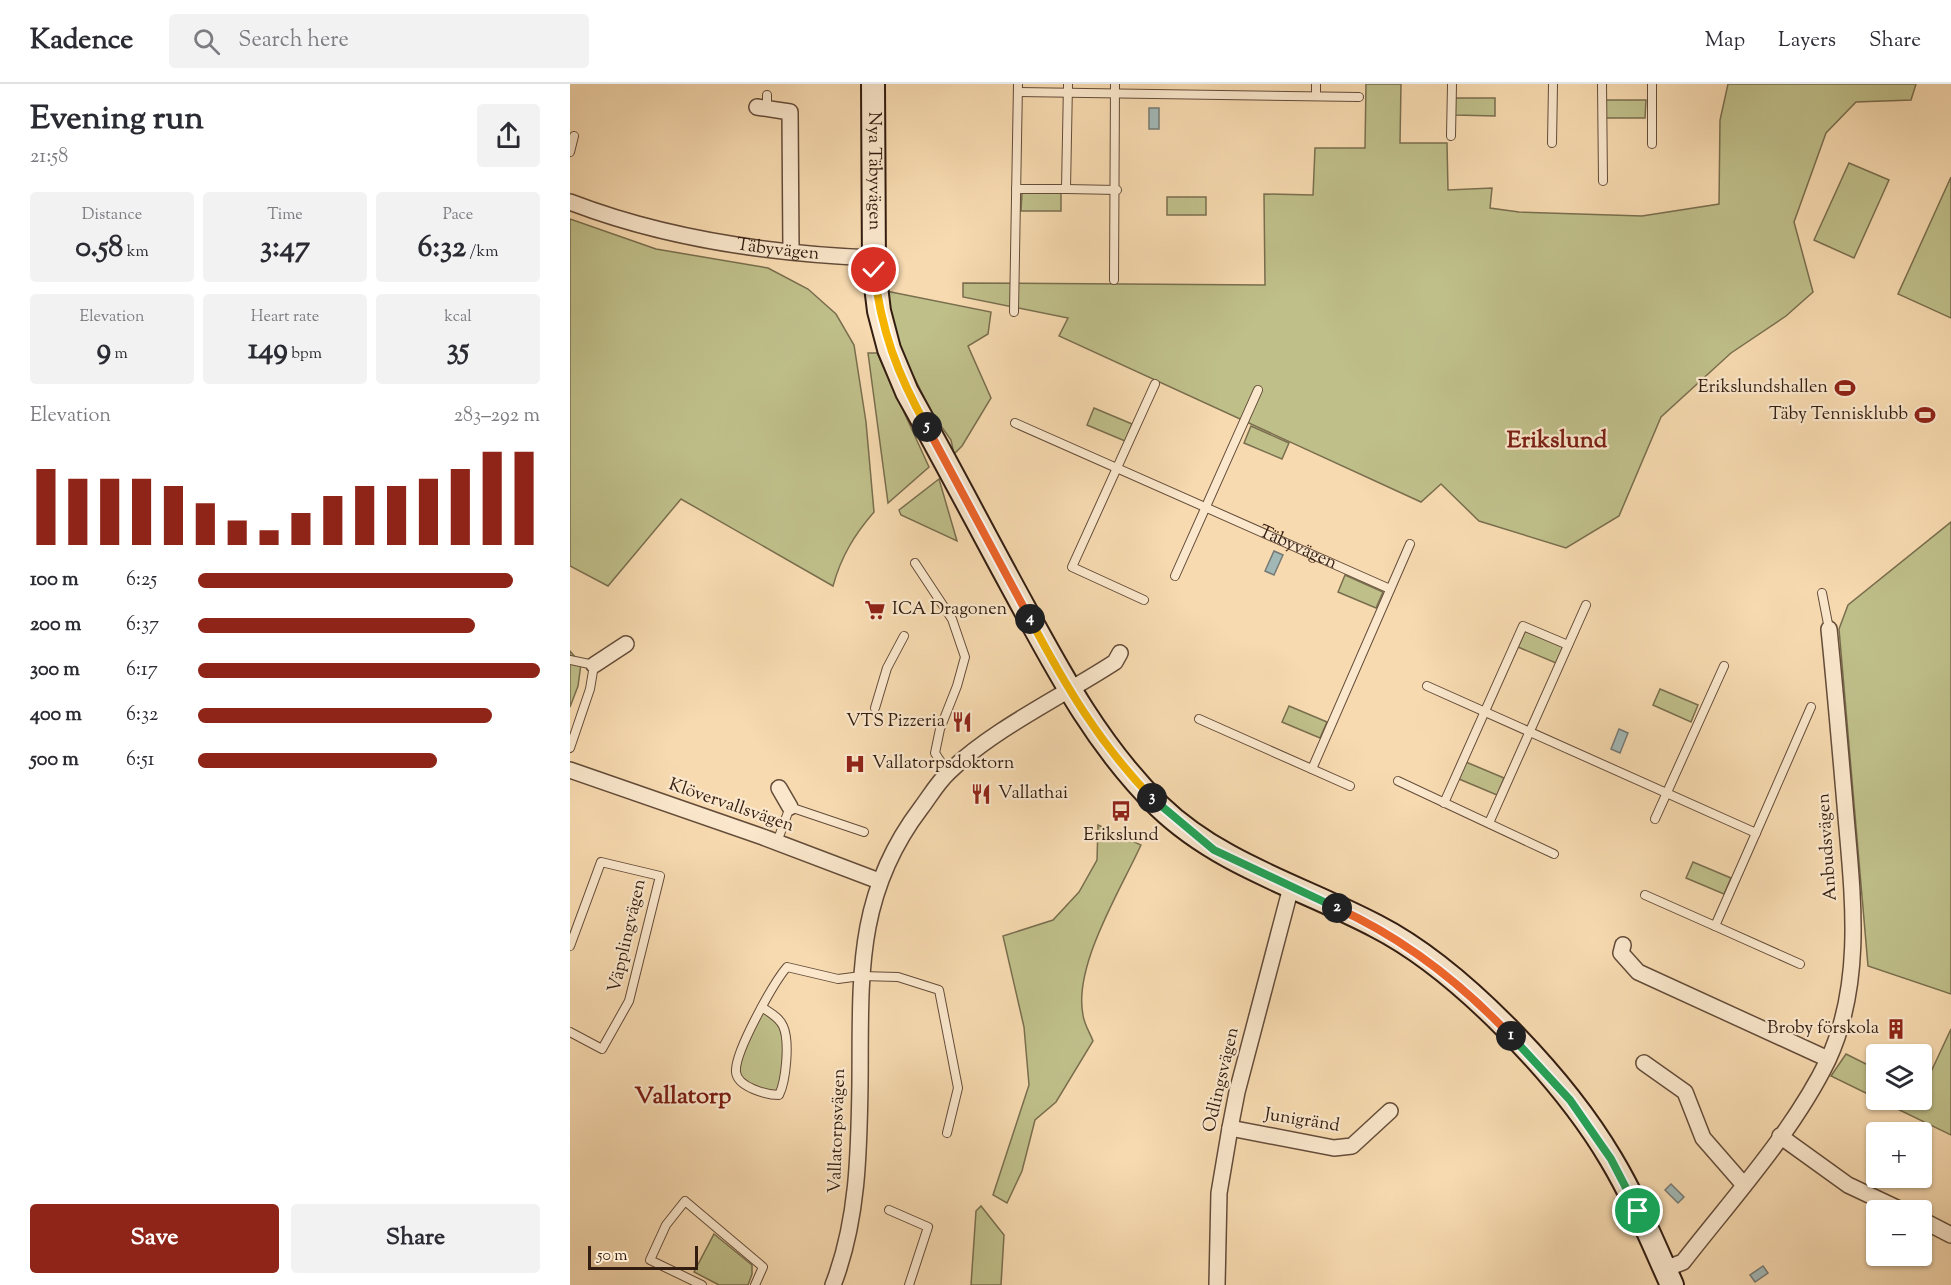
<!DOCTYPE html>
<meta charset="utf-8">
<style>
body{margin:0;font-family:"Sorts Mill Goudy",serif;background:#f2f2f3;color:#2b2b33;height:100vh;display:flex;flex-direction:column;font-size:22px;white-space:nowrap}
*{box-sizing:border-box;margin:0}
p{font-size:20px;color:#7c7c81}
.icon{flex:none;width:33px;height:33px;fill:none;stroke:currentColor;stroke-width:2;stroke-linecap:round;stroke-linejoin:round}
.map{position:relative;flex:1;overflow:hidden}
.drawer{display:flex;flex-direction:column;background:#fff;width:570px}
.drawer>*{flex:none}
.tools{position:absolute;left:1296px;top:960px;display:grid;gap:12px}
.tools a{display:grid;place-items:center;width:66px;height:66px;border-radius:6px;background:#fff;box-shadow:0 2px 4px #0004;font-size:30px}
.scale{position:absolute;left:18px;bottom:15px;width:110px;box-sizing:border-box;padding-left:6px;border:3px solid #331d11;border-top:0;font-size:16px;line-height:21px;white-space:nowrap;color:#331d11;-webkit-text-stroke:4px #fae7cc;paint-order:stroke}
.pin{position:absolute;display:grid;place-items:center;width:51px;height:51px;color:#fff;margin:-26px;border:3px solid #fff;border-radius:50%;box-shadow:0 2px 6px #0007}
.km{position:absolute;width:30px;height:30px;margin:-15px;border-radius:50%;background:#222;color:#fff;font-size:16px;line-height:30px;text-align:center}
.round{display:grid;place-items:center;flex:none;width:63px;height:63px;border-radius:6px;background:#f2f2f3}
.headline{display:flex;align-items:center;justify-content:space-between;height:102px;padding:0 30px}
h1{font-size:33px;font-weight:700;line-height:45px}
.stats{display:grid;grid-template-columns:repeat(3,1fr);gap:9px;height:102px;padding:6px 30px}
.stats div{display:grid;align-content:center;border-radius:6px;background:#f2f2f3;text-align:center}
.stats b{font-size:30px;font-weight:700}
.stats small{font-size:16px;font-weight:400}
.stats p{font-size:16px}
.chart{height:168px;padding:12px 30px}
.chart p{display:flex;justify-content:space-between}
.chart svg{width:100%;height:108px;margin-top:6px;stroke:#8f2418;stroke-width:6}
.action{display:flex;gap:12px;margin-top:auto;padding:12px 30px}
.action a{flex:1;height:69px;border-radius:6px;background:#8f2418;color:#fff;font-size:24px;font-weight:700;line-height:69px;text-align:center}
.action a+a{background:#f2f2f3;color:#2b2b33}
ul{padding:0 30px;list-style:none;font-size:20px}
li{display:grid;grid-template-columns:96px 72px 1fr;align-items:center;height:45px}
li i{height:15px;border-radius:8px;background:#8f2418}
header{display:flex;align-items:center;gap:36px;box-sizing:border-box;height:84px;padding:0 30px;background:#fff;border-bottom:2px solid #e1e1e2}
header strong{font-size:28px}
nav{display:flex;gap:33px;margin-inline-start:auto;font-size:21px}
.search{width:420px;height:54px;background:#f2f2f3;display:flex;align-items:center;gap:15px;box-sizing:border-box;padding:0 21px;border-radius:6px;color:#7c7c81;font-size:22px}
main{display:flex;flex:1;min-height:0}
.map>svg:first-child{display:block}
.green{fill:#bfbf8a;stroke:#796e4e;stroke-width:1.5}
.water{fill:#a2b8b7;stroke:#767a75;stroke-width:1.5}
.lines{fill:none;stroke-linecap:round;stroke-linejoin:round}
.lane-casing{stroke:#644c39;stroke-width:10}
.street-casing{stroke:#644c39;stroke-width:18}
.secondary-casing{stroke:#331d11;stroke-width:26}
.lane{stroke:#fae7cc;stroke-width:8}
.street{stroke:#fae7cc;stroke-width:15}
.secondary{stroke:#fae7cc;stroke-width:22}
.split-1-casing{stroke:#fff;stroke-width:12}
.split-2-casing{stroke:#fff;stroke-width:12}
.split-3-casing{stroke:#fff;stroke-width:12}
.split-4-casing{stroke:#fff;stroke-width:12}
.split-5-casing{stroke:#fff;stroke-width:12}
.split-6-casing{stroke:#fff;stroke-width:12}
.split-1{stroke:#22a559;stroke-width:8}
.split-2{stroke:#f0652b;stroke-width:8}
.split-3{stroke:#22a559;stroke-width:8}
.split-4{stroke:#f5b400;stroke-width:8}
.split-5{stroke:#f0652b;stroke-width:8}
.split-6{stroke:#f5b400;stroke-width:8}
.labels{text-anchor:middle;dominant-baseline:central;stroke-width:4.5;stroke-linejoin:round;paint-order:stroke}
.street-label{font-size:18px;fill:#331d11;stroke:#fae7cc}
.poi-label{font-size:18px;fill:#331d11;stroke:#fae7cc;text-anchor:end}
.district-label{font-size:24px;font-weight:bold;fill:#7a1f14;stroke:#fae7cc}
</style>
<header>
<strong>Kadence</strong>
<div class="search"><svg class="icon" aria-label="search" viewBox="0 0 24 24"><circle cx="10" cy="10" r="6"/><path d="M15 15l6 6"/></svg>Search here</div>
<nav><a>Map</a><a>Layers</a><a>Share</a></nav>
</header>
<main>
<section class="drawer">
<div class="headline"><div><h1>Evening run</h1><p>21:58</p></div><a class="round"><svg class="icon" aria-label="share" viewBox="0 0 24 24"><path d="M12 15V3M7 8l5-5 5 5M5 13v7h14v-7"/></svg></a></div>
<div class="stats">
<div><p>Distance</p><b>0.58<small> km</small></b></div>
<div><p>Time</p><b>3:47</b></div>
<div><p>Pace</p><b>6:32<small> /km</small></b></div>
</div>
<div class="stats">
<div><p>Elevation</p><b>9<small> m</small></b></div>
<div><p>Heart rate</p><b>149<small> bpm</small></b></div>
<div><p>kcal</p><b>35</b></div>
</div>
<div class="chart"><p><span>Elevation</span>283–292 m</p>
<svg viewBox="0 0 160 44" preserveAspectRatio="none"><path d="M5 44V13M15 44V17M25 44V17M35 44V17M45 44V20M55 44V27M65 44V34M75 44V38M85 44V31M95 44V24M105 44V20M115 44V20M125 44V17M135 44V13M145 44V6M155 44V6"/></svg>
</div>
<ul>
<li><b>100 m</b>6:25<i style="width:92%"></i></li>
<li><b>200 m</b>6:37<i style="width:81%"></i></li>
<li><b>300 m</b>6:17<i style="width:100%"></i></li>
<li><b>400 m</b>6:32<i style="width:86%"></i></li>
<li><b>500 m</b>6:51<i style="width:70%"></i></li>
</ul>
<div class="action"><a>Save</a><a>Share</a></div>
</section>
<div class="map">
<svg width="1381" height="1201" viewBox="0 0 1381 1201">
<rect width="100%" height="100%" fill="#f7dab0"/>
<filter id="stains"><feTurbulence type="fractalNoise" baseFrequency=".00333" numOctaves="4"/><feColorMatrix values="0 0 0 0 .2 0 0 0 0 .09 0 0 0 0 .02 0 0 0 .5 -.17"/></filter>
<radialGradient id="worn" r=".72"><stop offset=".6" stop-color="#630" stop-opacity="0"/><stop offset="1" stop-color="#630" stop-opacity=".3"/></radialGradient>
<g class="green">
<path d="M796,0h35l-1,59h47l1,47 44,-2 -2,20 29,4 123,4 77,-12 1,-84 8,-36h188l-5,16 -55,2 -30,31 -32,89 19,70 -27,24 -55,37 -70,64 -42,99 -53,32 -87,-27 -38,-37 -20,18 -362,-166 9,-18 -105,-21v-14l302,2 -1,-91 49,1 2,-47h50z"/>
<path d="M885,14h40v18l-40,-1z"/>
<path d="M1036,16h40l-1,18h-39z"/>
<path d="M1279,79l40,17 -35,78 -40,-18z"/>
<path d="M1381,93v141l-53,-24z"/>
<path d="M452,109h39v18h-40z"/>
<rect x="597" y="113" width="39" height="18"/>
<path d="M0,135l86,30 112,19 40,21 28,25 18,31 12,77 8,90c-20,23 -33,45 -41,74l-152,-87 -73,87 -38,-20z"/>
<path d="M316,207l105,21 -3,22 -20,12 23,52 -29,48 -8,8 -3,-14 -19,-27 -35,-70z"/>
<path d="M298,269h9l52,114 -41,36z"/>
<path d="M524,324l38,16 -7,17 -38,-16z"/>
<path d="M681,342l38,17 -7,16 -38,-16z"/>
<path d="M369,395l18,62 -56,-26 -2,-5z"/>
<path d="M1381,438v472l-83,-28 -29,-337 9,-24z"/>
<path d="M775,491l38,17 -7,16 -38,-16z"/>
<path d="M955,547l38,16 -7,16 -38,-16z"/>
<path d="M0,567l11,13 -3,22 -8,21z"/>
<path d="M1090,605l38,16 -7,17 -38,-17z"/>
<path d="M719,622l38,16 -7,16 -38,-16z"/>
<path d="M896,678l38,16 -7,17 -38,-16z"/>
<path d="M528,741l43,20c-20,44 -68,121 -58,170 1,9 7,18 10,26l-37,61 -21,18 -13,51 -15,32 -14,-8 36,-110 -5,-58 -21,-91 50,-16 26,-28 18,-32z"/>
<path d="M1123,778l38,16 -7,16 -38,-16z"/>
<path d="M192,923l22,21 2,45 -7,22h-8l-34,-17 2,-20z"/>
<path d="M1381,945v106l-72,-35h43v-9z"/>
<path d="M1276,970l30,15v29l-45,-22z"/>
<path d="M411,1122l23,29 -3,50h-30l5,-74z"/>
<path d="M144,1150l38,31v9l-4,11h-29l-25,-13z"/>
</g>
<g class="water">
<rect x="579" y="24" width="10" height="21"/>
<path d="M704,467l9,4 -9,20 -9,-4z"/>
<path d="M1049,645l9,4 -8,20 -9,-4z"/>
<path d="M1101,1100l13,13 -6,6 -13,-13z"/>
<path d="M1193,1182l5,7 -13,9 -5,-7z"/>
</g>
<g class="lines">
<g class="lane-casing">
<g id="lane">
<path d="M1032,0l1,97"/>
<path d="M448,8l341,5"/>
<path d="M746,12v-12"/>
<path d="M197,25v-14"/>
<path d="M881,52l1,-52"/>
<path d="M982,59l1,-59"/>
<path d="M1082,60v-60"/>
<path d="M0,68l4,-16"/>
<path d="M446,105h50l2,-105"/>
<path d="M496,105l51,1"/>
<path d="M544,196l1,-196"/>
<path d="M444,228l4,-228"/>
<path id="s1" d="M445,339l375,166"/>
<path d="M345,479l37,56 13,38 -8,29 -17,43 -5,24 13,20"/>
<path d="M605,492l83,-186"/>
<path d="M1252,509l7,36"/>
<path d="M574,516l-72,-33 83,-183"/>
<path d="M0,576l24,5 -4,24 -20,59"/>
<path d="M857,602l329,147 55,-126"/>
<path d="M305,624l12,-40 17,-32"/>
<path d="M629,635l151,67"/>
<path d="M742,685l98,-225"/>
<path d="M828,697l156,73"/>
<path d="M874,719l79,-177 45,19"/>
<path d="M1085,735l69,-153"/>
<path d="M919,739l97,-218"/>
<path d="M1186,749l-41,93 85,38"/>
<path d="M207,758l13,-35 74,25"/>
<path d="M1075,811l70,31"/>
<path d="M0,862l31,-84 59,14 -31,125 -27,48 -32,-17"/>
<path d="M192,923c8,6 17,10 21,19 7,15 3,55 -4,69 -12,0 -42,-8 -43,-23 -2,-19 38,-90 51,-105l51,12 23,-3 37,1 41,13 19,98 -11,45"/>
<path d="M319,1126l39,17 -19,58"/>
<path d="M132,1201l-52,-25 16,-35 19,-24 78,66 -8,18"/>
</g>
</g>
<g class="street-casing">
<g id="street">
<path d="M187,23l33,5 1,139"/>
<path id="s2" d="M0,118c96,37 201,52 304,56"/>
<path d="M24,581l32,-21"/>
<path d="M0,686l193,67 116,44"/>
<path d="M209,704l11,19"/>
<path d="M1053,861l-2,8 17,19 190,87"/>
<path d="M1074,979l41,29 18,46 41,47"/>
<path d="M660,1044l104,20 18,-2 38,-35"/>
<path d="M1210,1052l68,49 53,25"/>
<path d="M1352,1136l29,15"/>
<path d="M1095,1185l18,-7c49,-63 110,-130 145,-202 37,-80 24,-170 17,-255 -5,-58 -10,-117 -16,-176"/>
<path d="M263,1201c25,-64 26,-133 27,-201 1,-104 -6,-188 61,-276 9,-12 17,-26 28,-36 44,-43 114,-76 166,-110l5,-9"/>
<path d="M647,1201l2,-92 11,-65 7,-36 54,-205"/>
</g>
</g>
<g class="secondary-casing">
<g id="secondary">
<path id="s3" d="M303,0l1,186 5,41 10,38 18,43c40,71 77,143 116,214 39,72 77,142 136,200 61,59 143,81 217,120 84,43 187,152 235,233 24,40 42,84 61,126"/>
</g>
</g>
<use href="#lane" class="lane"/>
<use href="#street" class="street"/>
<use href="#secondary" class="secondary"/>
</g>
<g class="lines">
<g class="split-1-casing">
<path id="split-1" d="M941,952l59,64 41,59 27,52"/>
</g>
<g class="split-2-casing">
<path id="split-2" d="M767,824c68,31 123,74 174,128"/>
</g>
<g class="split-3-casing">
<path id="split-3" d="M582,714l62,52 123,58"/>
</g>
<g class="split-4-casing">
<path id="split-4" d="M460,535c35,66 69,124 122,179"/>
</g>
<g class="split-5-casing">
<path id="split-5" d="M357,343l103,192"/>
</g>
<g class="split-6-casing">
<path id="split-6" d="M304,186c7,60 23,104 53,157"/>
</g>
<use href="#split-1" class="split-1"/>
<use href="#split-2" class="split-2"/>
<use href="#split-3" class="split-3"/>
<use href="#split-4" class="split-4"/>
<use href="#split-5" class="split-5"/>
<use href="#split-6" class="split-6"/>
</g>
<defs>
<g id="stadium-bare" transform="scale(1.62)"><path d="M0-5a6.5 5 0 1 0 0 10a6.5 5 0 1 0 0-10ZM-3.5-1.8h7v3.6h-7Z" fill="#8f2418" stroke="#fae7cc" stroke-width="2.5" paint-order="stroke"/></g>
<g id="supermarket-bare" transform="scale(1.62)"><path d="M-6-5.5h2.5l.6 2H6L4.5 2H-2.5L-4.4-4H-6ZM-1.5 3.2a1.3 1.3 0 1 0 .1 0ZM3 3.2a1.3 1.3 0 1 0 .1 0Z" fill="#8f2418" stroke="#fae7cc" stroke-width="2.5" paint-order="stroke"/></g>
<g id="restaurant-bare" transform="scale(1.62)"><path d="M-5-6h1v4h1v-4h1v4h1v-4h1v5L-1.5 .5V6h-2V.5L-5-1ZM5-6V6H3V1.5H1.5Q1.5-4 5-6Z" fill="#8f2418" stroke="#fae7cc" stroke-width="2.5" paint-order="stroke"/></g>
<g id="hospital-bare" transform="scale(1.62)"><path d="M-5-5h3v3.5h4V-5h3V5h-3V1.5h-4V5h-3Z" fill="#8f2418" stroke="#fae7cc" stroke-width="2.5" paint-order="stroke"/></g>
<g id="bus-bare" transform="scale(1.62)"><path d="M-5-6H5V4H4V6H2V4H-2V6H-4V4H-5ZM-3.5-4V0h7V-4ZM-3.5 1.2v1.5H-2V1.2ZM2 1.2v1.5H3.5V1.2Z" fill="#8f2418" stroke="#fae7cc" stroke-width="2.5" paint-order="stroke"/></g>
<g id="building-bare" transform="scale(1.62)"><path d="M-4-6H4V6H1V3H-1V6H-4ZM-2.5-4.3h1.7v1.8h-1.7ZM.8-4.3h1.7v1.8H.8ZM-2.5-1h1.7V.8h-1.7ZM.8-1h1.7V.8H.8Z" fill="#8f2418" stroke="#fae7cc" stroke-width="2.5" paint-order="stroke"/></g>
</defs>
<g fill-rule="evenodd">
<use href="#stadium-bare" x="1275" y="304"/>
<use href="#stadium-bare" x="1355" y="331"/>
<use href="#supermarket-bare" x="305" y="526"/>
<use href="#restaurant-bare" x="392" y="638"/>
<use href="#hospital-bare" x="285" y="680"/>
<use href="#restaurant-bare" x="411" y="710"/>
<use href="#bus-bare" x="551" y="727"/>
<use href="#building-bare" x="1326" y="945"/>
</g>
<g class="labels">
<g class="street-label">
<text stroke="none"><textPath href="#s3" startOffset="87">Nya Täbyvägen</textPath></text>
<text stroke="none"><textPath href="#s2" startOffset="214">Täbyvägen</textPath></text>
<text stroke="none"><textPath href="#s1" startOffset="309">Täbyvägen</textPath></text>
<text transform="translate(161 722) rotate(19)">Klövervallsvägen</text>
<text transform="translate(1258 763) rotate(-94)">Anbudsvägen</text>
<text transform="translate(58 852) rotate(-77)">Väpplingvägen</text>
<text transform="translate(652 996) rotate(-77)">Odlingsvägen</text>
<text transform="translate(732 1037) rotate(9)">Junigränd</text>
<text transform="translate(268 1047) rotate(-88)">Vallatorpsvägen</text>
</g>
<g class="poi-label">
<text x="1258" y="304">Erikslundshallen</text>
<text x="1338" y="331">Täby Tennisklubb</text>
<text x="322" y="526" text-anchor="start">ICA Dragonen</text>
<text x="375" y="638">VTS Pizzeria</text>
<text x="302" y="680" text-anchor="start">Vallatorpsdoktorn</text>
<text x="428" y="710" text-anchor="start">Vallathai</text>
<text x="551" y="752" text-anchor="middle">Erikslund</text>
<text x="1309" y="945">Broby förskola</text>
</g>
<g class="district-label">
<text x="987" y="357">Erikslund</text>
<text x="113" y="1013">Vallatorp</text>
</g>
</g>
<rect width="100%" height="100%" filter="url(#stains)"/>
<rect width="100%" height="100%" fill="url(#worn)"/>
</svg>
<div class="tools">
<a><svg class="icon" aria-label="layers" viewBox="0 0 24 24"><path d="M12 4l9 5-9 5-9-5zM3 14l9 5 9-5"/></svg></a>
<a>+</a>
<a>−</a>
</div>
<div class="scale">50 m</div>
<div class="pin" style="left:1068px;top:1127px;background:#1e9e55"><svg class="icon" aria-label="arrive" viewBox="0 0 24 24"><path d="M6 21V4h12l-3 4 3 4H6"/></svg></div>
<div class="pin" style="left:304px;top:186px;background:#d93025"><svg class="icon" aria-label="check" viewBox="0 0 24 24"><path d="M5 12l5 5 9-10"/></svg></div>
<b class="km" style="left:941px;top:952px">1</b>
<b class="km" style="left:767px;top:824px">2</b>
<b class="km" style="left:582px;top:714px">3</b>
<b class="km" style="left:460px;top:535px">4</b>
<b class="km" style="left:357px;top:343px">5</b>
</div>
</main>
